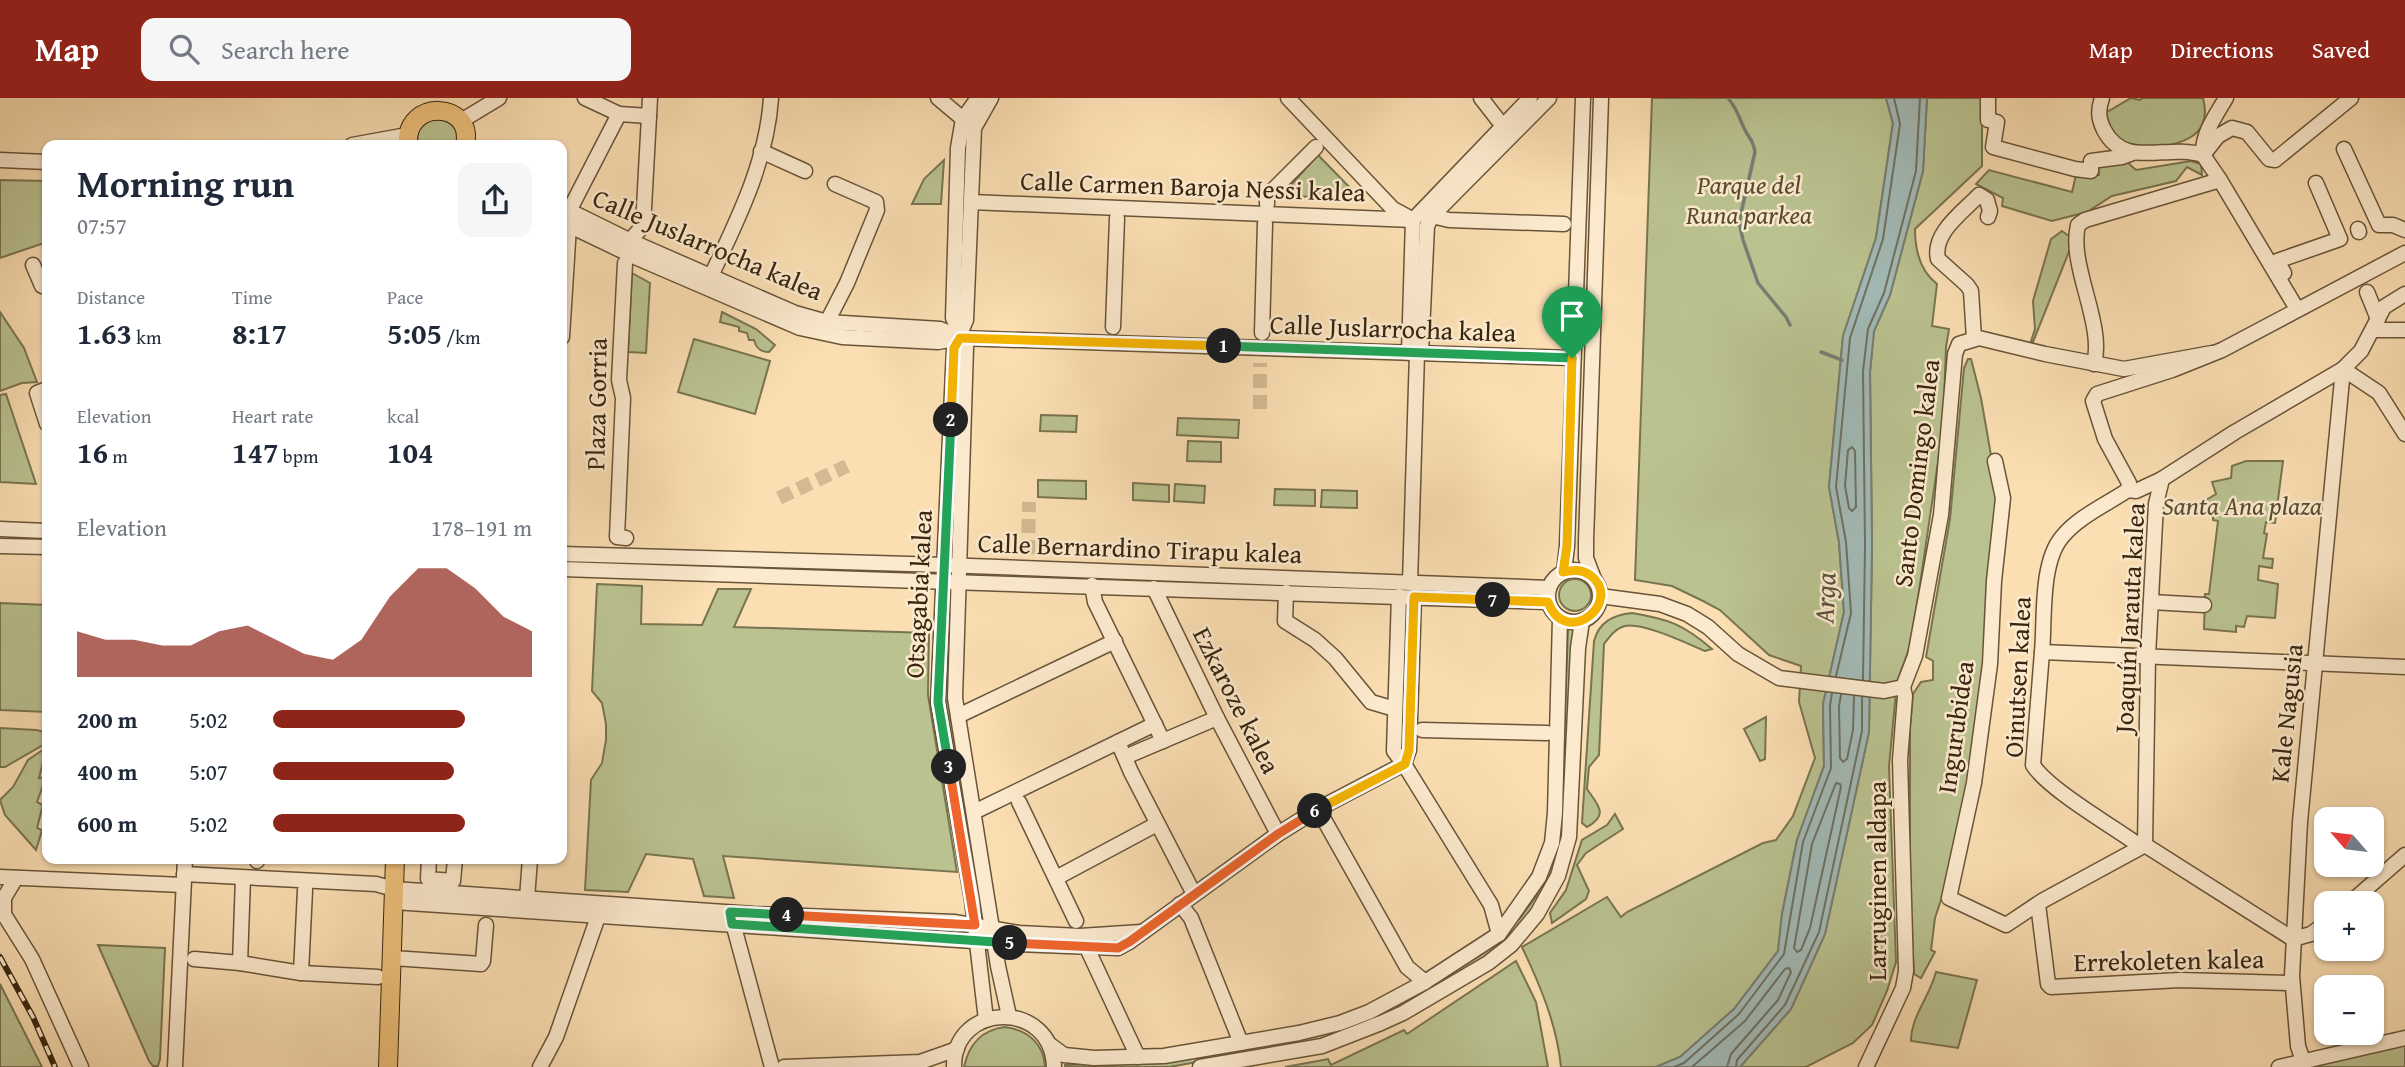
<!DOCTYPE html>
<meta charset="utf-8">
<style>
body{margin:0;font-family:"Gentium Book Plus",serif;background:#f6f6f7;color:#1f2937;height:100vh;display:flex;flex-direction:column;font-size:26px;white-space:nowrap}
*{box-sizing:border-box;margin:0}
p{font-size:23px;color:#747a83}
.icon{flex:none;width:38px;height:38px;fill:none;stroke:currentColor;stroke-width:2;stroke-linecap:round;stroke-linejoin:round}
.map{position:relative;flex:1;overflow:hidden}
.panel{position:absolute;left:42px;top:42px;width:525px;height:724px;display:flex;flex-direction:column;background:#fff;border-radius:14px;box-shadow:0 2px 5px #0004}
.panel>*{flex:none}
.needle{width:46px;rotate:298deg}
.buttons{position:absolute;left:2314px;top:709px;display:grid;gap:14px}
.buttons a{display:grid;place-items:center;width:70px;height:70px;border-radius:14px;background:#fff;box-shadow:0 2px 5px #0004;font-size:35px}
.pin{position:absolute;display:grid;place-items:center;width:60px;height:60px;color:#fff;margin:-72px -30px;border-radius:50% 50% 50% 0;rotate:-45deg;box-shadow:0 0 7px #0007}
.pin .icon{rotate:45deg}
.km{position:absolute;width:35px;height:35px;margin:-18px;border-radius:50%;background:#222;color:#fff;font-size:19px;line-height:35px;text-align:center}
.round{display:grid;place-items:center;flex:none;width:74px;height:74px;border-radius:14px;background:#f6f6f7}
.summary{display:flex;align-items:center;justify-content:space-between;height:119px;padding:0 35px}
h1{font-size:38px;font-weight:700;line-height:52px}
.stats{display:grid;grid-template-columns:repeat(3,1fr);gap:10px;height:119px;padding:7px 35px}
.stats div{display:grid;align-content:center}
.stats b{font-size:30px;font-weight:700}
.stats small{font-size:19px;font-weight:400}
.stats p{font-size:19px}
.chart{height:196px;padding:14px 35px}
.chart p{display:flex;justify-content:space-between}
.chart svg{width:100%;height:126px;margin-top:7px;fill:#8f2418;opacity:.7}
ul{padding:0 35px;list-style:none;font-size:23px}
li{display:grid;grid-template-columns:112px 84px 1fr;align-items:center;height:52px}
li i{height:18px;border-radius:9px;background:#8f2418}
header{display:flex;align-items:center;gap:42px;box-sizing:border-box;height:98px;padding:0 35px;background:#8f2418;color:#fff}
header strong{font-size:33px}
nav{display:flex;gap:38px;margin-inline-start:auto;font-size:24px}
.search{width:490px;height:63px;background:#f6f6f7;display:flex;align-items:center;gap:18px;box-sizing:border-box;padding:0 24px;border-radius:14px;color:#747a83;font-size:26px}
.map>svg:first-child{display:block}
.green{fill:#bac290;stroke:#797450;stroke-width:2}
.water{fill:#a2bab6;stroke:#787e73;stroke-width:2}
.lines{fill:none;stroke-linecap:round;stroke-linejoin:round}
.shore{stroke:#6d7062;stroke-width:2}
.stream{stroke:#787e73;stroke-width:3.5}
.minor-tunnel{stroke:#d4ba92;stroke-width:14;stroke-dasharray:14 7;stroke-linecap:butt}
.minor-casing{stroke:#695438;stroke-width:17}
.major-casing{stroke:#38250f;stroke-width:20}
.minor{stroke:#fceace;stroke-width:14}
.major{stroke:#eec07a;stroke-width:18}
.rail-casing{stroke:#38250f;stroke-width:6}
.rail{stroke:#fceace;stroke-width:3.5;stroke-dasharray:10;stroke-linecap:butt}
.split-1-casing{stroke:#fff;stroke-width:14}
.split-2-casing{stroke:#fff;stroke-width:14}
.split-3-casing{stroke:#fff;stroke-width:14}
.split-4-casing{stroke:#fff;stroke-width:14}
.split-5-casing{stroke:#fff;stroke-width:14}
.split-6-casing{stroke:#fff;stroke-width:14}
.split-7-casing{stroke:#fff;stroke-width:14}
.split-8-casing{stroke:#fff;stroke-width:14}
.split-1{stroke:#22a559;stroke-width:9}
.split-2{stroke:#f5b400;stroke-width:9}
.split-3{stroke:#22a559;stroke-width:9}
.split-4{stroke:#f0652b;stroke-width:9}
.split-5{stroke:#22a559;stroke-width:9}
.split-6{stroke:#f0652b;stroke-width:9}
.split-7{stroke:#f5b400;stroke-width:9}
.split-8{stroke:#f5b400;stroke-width:9}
.labels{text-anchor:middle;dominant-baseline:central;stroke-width:5;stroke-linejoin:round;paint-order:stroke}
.park-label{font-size:26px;font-style:italic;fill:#584c2f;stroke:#fceace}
.street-label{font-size:26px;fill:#38250f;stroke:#fceace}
.water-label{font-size:28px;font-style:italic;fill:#585241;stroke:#fceace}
</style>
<header>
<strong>Map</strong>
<div class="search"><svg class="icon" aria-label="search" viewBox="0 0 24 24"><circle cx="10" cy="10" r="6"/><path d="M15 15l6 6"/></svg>Search here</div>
<nav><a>Map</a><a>Directions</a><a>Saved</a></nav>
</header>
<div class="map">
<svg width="2405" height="969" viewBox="0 0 2405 969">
<rect width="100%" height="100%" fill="#fbdfb3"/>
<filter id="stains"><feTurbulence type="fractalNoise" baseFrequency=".00286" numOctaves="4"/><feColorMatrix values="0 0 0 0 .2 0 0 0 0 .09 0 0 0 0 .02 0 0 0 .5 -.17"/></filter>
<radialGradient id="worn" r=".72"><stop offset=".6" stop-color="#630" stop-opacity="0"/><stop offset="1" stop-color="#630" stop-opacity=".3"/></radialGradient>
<g class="green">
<path d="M1652,0h234l7,25 -17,115 -33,98 -14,151 10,55 5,70 -21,92 1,62 -27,74 -15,74 -4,37 -44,58 -54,48 -24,10h-95c-4,-42 -21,-82 -39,-120l85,-50 14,20 6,-5 136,-69 13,-3 17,-24 22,-58 -16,-56 2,-36 -32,-11 -49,-45 -17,-9 -31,-15 -37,-6z"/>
<path d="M1927,0h55v68l-67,63c0,20 5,42 22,55l-5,42 17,3 -3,18 -3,81 -25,170 -9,51 -12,33 -8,84 7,196 -9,29 -15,34 -19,18 -47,24h-66l51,-58 34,-75 44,-202 3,-187 -2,-173 4,-41 16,-36 33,-124z"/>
<path d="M2131,0l9,2 2,-2h61c3,11 3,23 -4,32 -12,17 -68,25 -83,9 -6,-6 -9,-17 -14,-24z"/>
<path d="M437,20c16,4 21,10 22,27h-41c-3,-16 5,-22 19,-27z"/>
<path d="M1318,57l42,43 -79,-2z"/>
<path d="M944,62l-3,44h-29l12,-25z"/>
<path d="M2126,63l10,9 55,-9 10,3 1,11 -15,-8 -11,14 -64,15 -25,16 -35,9 -50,-15 1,-8 -27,-14 13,-14 83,22 4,-17h23l-1,-12z"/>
<path d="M0,82l47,1v61l-47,16z"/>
<path d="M2062,133l8,6v12l-37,93 -2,-1 4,-12 -2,-28 18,-62z"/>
<path d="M632,175l18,10 -4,70 -18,-1z"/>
<path d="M0,214l24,36 13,34 -15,1 -22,8z"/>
<path d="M722,214l34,17 19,16 -6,7c-9,0 -13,-4 -15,-12h-5l-2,-7 -8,-2v-4l-19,-5z"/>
<path d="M694,241l76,22 -15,53 -77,-22z"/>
<path d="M1968,261h3l10,39 18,103 -12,144 -16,138 -26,105 -10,30 -4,32 4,2 -14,26 -7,-4 -4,-75v-171l3,-34 8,-12 12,-2v-19l-7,-4 24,-138 14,-151z"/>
<path d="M6,296l30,90 -36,-2v-87z"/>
<path d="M1041,317l36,1 -1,16 -36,-1z"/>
<path d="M1178,320l61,2 -1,18 -61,-3z"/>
<path d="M1188,343l33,1v20l-34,-1z"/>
<path d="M2246,363h37l-8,62 -9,-1 -2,11 3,1 -4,24 10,1 -1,9 -13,-2 -1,14 20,4 -3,34 -28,-2 -3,11 -8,-1v6l-32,-3 1,-35h4l9,-73 -5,-1v-7l-7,-13 10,-6 -4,-12 19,-4 1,-12z"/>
<path d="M1038,382l48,1v18l-48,-2z"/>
<path d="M1133,385l36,2v17l-36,-2z"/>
<path d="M1175,386l30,2 -1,17 -30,-2z"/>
<path d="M1275,391l40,1v16l-41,-1z"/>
<path d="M1322,392l35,1v17l-36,-1z"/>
<circle cx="1575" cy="497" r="16"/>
<path d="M597,486l45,2 -1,38 61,1 16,-36h33l-17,38 195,6 -1,62 29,177 -234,-16 11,42 -30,-2 -11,-37 -47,-5 -18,38 -43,-2 6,-110 11,-17 4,-23v-16l-4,-21 -10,-12z"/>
<path d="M947,496h5l-4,105 35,212h-5l-35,-212z"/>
<path d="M0,505l47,2v107l-47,-2z"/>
<path d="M1632,515c36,6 51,11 80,36l-7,2c-17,-7 -62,-29 -80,-25 -9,2 -15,10 -21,18l-5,111 -10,12 -2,22c10,15 23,26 0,38l-5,-4 12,-182c5,-19 19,-26 38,-28z"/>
<path d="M1568,531l8,1 -8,175 -12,62 -29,53 -27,28 -96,59 -88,34 -147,26h-104v-2l100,-4 152,-27 125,-57 56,-36 23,-24 16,-22 15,-32 9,-41z"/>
<path d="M1766,619l-1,42 -5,2 -16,-32z"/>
<path d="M0,630l36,2 9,2 2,6 -4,7 -38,22h-5z"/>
<path d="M47,649l-8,31 7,-1 -9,25 6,3 -6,23 5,2 -6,20 -31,-35 -5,-15 13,-13 15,-27z"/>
<path d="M1615,716l8,15 -37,24 -9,12 12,26 -3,8 -34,24 -2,-10 16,-23 16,-50 25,-15z"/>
<path d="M98,847l67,3 -5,111 -2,7h-5l-4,-5z"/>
<path d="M1516,863l20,41 12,65h-263l43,-8 3,6 73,-35 3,4z"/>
<path d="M1936,874l41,8 -19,68 -47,-7c0,-25 19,-45 25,-69z"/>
<path d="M0,886l42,83h-42z"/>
<path d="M1005,929c22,3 39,16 40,40h-81c5,-23 17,-37 41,-40z"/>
<path d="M2405,945v24h-86l-1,-5z"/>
</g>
<path class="water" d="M1886,0h41l-4,73 -33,124 -16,36 -4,41 2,173 -3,187 -44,202 -34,75 -51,58h-84l24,-10 54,-48 44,-58 4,-37 15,-74 27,-74 -1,-62 21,-92 -5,-70 -10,-55 14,-151 33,-98 17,-115z"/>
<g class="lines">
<g class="shore">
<path d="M1852,349l3,4 1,56 -4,4 -3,-3 -4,-22 3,-36z"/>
<path d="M1836,578l15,-63 -5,-71 -10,-55 14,-149 33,-99 17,-115 -6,-26"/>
<path d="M1863,582l2,-135 -2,-174 5,-42 16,-36 32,-122 4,-73"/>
<path d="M1841,597l-2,11 1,52 3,4 4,-3 6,-29 1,-34"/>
<path d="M1836,685l4,1 1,3 -31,141 -9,22 -4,2 -3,-4 18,-104z"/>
<path d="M1674,969l10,-4 55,-49 45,-60 19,-112 28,-74 -1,-63 2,-12"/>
<path d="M1692,969l53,-46 40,-52 4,-1 2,4 -13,28 -47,54 -4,13"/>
<path d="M1736,969l1,-7 48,-55 34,-73 43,-201v-34"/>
</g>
<g class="stream">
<path d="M1728,0c12,15 9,17 17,32 5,10 8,9 10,22l-16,70 4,18 15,43 28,34 4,8"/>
<path d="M1821,254l21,8"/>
</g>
<g class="minor-tunnel">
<path d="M1260,311v-46"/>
<path d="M779,400l68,-32"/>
<path d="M1028,456l1,-52"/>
</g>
<g class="minor-casing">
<g id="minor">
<path d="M585,0l34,16 30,2"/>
<path d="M938,0l25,21"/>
<path d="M978,0l-15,21 -5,29 -5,170 13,29 -11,351 43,268 11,50"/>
<path d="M1288,0l105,111 15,8"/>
<path d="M1481,0l21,27"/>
<path d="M1988,0v22l9,2 -4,25 82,22 16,2v-10l31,-4 11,-4"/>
<path d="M2102,0c-4,12 -4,20 2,32 21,40 63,13 99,25"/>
<path d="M461,23l38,-23"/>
<path d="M352,47l55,-10"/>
<path d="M2344,51l35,76h14l12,5"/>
<path d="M761,53l44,20"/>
<path d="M2203,56c-1,-20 13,-39 23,-56"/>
<path d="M2203,57l15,-19 14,-8 15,4 22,27 6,1 76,-62"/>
<path d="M2203,57l17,25"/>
<path d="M0,62l47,2"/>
<path d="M971,104l442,18"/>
<path d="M1267,106v-8l49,-49"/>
<path d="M562,109l73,36 160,70 32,9 113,7 19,8"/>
<path d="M569,113l50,-97"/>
<path d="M1432,118l17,4 115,4"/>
<path d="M562,124l73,35 165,71 42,9 96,5 22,-4 612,20"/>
<path d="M2358,131l1,3"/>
<path d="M634,138l9,-10 7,-128"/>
<path d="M625,165l-6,117 4,18 -6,139 9,1"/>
<path d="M33,167l9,21 5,1"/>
<path d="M2284,175l-7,-12 63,-22 -24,-56"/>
<path d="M711,178c27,-57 56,-115 60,-178"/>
<path d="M2367,194l11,27"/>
<path d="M827,224l20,-39 30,-73 -1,-8 -41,-18"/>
<path d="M1113,229l4,-109"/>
<path d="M2373,232h32"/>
<path d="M1262,235l3,-110"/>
<path d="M562,239l7,-111"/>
<path d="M1974,241l-3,-48 -4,-6 -29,-26c-6,-26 25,-47 41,-64l8,5 3,11 -2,6"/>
<path d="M1409,255l4,-133 117,-122"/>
<path d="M1421,255l6,-127 5,-10 117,-118"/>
<path d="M2094,266c11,-40 -26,-99 -16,-139l7,-5 135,-40 77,129"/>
<path d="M2343,271l36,24 26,41"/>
<path d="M47,291l-10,4 10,31"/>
<path d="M1995,363l8,37 -9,83 -4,83 -16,119 -25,115 57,27 36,-24 103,-56"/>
<path d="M2162,381l-26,12 -8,-1c-21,14 -50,27 -66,47 -22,26 -17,83 -20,115 -3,38 -6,76 -9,113 14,23 77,60 101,77l11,3 148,94"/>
<path d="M2128,392l1,-7 -24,-44 -12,-38 4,-7 75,-24 50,-20 183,-97"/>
<path d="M0,431l47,2"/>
<path d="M0,448l47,1"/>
<path d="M562,456l382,11 605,23"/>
<path d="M562,471l986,33"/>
<circle cx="1574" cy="498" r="26"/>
<path d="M1564,474l3,-26 16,-448"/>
<path d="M1594,481l-8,-21v-17l15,-443"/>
<path d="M1410,485l7,-230"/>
<path d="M1092,487l3,17 68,139"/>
<path d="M1154,490l63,130 61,116"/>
<path d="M1286,494l-1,29 30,19 20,18 36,44 24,7"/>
<path d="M1399,498l-5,155 10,13 87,141 8,29"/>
<path d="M1600,498l60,8 27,10 21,13 30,27 41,24 105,13 19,-4 12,-31 26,-141 14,-161 4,-10 20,-6 66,16 79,15 88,-16"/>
<path d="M2151,504l53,3"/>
<path d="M2042,554l363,15"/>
<path d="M958,618l157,-75"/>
<path d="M1422,632l125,3"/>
<path d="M1118,644l13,30 63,122"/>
<path d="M1125,659l92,-39"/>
<path d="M1404,666l5,-14 5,-153"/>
<path d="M1019,704l57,119"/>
<path d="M1318,711l89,158 18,15"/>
<path d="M974,714l181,-88"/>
<path d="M2145,747l3,-189 8,-152 6,-25 73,-47 108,-63 18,-18 23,-44 21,-13"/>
<path d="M429,761l-1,20 25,2 2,-22"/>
<path d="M257,763v-2"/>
<path d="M184,776l192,10 18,5 360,25 200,8 65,11 61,3 61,-4"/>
<path d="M0,779l183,8"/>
<path d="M1056,780l101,-54"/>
<path d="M527,800l3,-39"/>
<path d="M394,804l623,42 101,4 11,-6 149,-108 40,-25 86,-45"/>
<path d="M2350,805l55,-48"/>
<path d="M1180,806l11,14 50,125"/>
<path d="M2038,806l10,80 3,3 129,-7 112,3"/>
<path d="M0,810l32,51 49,108"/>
<path d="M4,816v-16l12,-20"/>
<path d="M731,818l41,151"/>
<path d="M2293,841l18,-5 15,-11"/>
<path d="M1087,850l51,109"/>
<path d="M393,860l88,6 2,-3 3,-36"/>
<path d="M194,861l46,4 61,10 77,4"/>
<path d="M240,865l3,-85"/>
<path d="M301,875l4,-83"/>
<path d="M986,922l-14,-120 -34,-198 16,-354 12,-28 8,-192 17,-30"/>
<path d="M1049,946l15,11 30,3 70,-2 135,-23 41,-10 29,-11 56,-30 74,-48 40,-57 13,-34 3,-30 5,-195"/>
<path d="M2303,963l-5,-15 -6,-70 8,-154 43,-453"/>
<path d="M175,969l10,-208"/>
<path d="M540,969l16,-30 45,-129"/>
<path d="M784,969l136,-5 37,-13"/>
<path d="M954,969c-1,-65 98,-68 100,0"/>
<path d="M1200,969l122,-21 59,-23 22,-10 85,-50 23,-18 26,-31 21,-38 11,-39 9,-189 4,-27"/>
<path d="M1866,969l37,-79 3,-17 -6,-211 5,-64 -2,-9"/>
<path d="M2279,969l126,-29"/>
</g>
</g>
<g class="major-casing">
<g id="major">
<path d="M408,47c-4,-47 67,-44 57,0"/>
<path d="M388,969l7,-208"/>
</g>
</g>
<use href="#minor" class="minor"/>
<use href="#major" class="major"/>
<g class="rail-casing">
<path id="rail" d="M0,859l33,60 22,50"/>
</g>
<use href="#rail" class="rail"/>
</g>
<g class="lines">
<g class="split-1-casing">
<path id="split-1" d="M1224,248l348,12"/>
</g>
<g class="split-2-casing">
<path id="split-2" d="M951,322l3,-72 6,-10 264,8"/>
</g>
<g class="split-3-casing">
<path id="split-3" d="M949,669l-11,-65 13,-282"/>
</g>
<g class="split-4-casing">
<path id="split-4" d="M787,817l188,10 -26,-158"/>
</g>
<g class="split-5-casing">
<path id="split-5" d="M787,817l-57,-3 2,12 278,19"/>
</g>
<g class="split-6-casing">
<path id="split-6" d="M1010,845l108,5 11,-6 149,-108 37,-23"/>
</g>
<g class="split-7-casing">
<path id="split-7" d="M1315,713l90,-47 4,-14 5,-153 79,3"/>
</g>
<g class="split-8-casing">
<path id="split-8" d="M1493,502l55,2c18,48 77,-1 42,-27 -9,-6 -17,-5 -27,-3l4,-26 5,-188"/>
</g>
<use href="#split-1" class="split-1"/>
<use href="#split-2" class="split-2"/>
<use href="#split-3" class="split-3"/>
<use href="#split-4" class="split-4"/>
<use href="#split-5" class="split-5"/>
<use href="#split-6" class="split-6"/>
<use href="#split-7" class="split-7"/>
<use href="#split-8" class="split-8"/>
</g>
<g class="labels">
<g class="park-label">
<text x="1749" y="86">Parque del<tspan x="1749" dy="30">Runa parkea</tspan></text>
<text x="2242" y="407">Santa Ana plaza</text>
</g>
<g class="street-label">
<text transform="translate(1193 88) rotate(2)">Calle Carmen Baroja Nessi kalea</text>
<text transform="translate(708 146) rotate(23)">Calle Juslarrocha kalea</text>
<text transform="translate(1393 230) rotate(2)">Calle Juslarrocha kalea</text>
<text transform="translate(596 306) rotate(-89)">Plaza Gorria</text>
<text transform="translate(1916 375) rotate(-83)">Santo Domingo kalea</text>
<text transform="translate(1140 450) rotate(2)">Calle Bernardino Tirapu kalea</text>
<text transform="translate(918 496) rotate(-87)">Otsagabia kalea</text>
<text transform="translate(2129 520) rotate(-87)">Joaquín Jarauta kalea</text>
<text transform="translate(2017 579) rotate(-87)">Oinutsen kalea</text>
<text transform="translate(1237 602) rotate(63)">Ezkaroze kalea</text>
<text transform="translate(2286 615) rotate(-84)">Kale Nagusia</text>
<text transform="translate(1955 629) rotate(-82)">Ingurubidea</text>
<text transform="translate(1876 783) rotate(-90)">Larruginen aldapa</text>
<text transform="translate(2169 862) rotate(-1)">Errekoleten kalea</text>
</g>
<g class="water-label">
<text transform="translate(1824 500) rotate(-88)">Arga</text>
</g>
</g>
<rect width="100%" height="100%" filter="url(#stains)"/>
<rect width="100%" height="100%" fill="url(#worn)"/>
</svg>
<div class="buttons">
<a><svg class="needle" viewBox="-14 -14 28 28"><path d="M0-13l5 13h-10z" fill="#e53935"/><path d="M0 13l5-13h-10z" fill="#747a83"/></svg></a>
<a>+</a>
<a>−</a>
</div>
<div class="pin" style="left:1572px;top:260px;background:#1e9e55"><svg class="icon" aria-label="arrive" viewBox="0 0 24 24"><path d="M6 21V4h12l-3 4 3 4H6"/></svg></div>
<b class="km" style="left:1224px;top:248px">1</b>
<b class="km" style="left:951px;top:322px">2</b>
<b class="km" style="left:949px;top:669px">3</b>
<b class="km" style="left:787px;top:817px">4</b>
<b class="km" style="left:1010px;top:845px">5</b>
<b class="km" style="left:1315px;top:713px">6</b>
<b class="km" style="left:1493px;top:502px">7</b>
<section class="panel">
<div class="summary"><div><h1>Morning run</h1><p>07:57</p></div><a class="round"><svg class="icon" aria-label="share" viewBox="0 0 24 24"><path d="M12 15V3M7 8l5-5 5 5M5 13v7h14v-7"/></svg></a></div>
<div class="stats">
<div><p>Distance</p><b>1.63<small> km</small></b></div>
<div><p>Time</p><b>8:17</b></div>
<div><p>Pace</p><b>5:05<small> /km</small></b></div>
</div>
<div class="stats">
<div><p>Elevation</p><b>16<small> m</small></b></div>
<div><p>Heart rate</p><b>147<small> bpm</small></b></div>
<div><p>kcal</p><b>104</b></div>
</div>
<div class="chart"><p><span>Elevation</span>178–191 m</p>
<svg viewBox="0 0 160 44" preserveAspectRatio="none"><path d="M0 44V28L10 31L20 31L30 33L40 33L50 28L60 26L70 31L80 36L90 38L100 31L110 16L120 6L130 6L140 13L150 23L160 28V44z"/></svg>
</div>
<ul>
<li><b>200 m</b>5:02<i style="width:74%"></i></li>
<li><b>400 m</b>5:07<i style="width:70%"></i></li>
<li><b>600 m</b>5:02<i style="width:74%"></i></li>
</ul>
</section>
</div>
